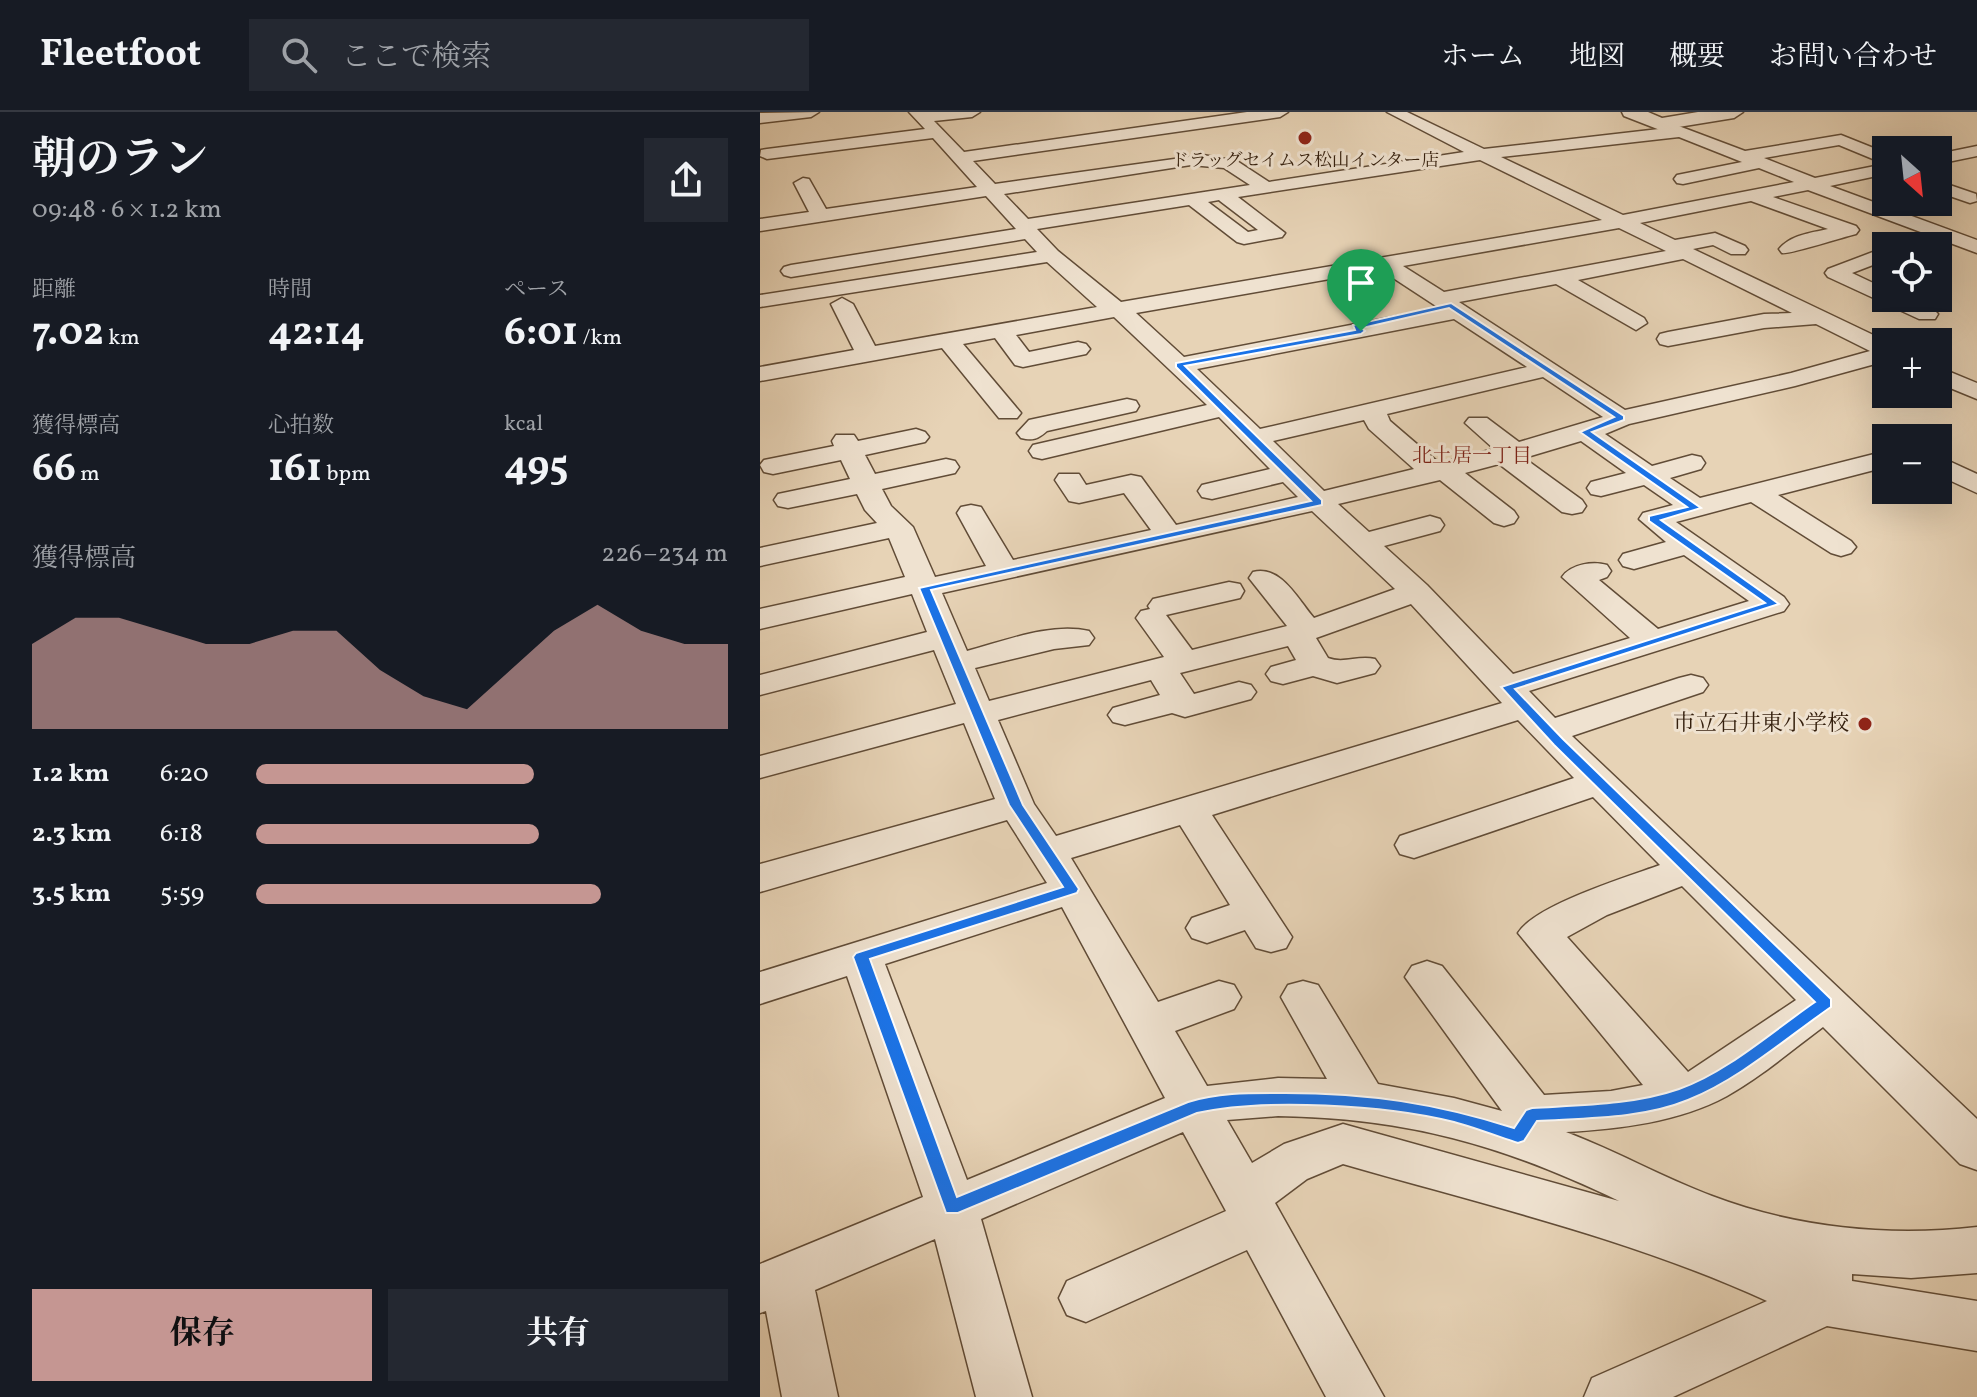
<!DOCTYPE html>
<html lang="ja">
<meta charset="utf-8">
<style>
body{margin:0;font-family:Vollkorn,"Noto Serif JP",serif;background:#242831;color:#f1f3f6;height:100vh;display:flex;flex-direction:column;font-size:30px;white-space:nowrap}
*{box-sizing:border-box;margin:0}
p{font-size:26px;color:#9ea1a6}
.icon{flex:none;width:44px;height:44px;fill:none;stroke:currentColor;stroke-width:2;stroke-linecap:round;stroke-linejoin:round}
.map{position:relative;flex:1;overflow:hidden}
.sheet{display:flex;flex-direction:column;background:#171b24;width:760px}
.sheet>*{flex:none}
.needle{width:52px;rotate:153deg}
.buttons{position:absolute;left:1112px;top:24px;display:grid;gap:16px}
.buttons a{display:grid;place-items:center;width:80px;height:80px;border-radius:0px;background:#171b24;box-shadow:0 8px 32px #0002;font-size:40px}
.pin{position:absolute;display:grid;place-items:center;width:68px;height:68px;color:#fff;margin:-82px -34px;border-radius:50% 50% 50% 0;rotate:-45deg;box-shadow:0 0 8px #0007}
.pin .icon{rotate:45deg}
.round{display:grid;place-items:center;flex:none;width:84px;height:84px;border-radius:0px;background:#242831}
.overview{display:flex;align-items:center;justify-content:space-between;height:136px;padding:0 32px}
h1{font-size:44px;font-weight:700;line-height:60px}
.metrics{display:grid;grid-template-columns:repeat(3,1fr);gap:12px;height:136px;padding:8px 32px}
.metrics div{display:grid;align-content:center}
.metrics b{font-size:40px;font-weight:700}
.metrics small{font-size:22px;font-weight:400}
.metrics p{font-size:22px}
.chart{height:224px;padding:16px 32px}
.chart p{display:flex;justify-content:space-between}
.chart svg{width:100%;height:144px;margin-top:8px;fill:#c59692;opacity:.7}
.cta{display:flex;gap:16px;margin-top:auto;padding:16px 32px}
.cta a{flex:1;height:92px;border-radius:0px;background:#c59692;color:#111;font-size:32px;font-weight:700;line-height:92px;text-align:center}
.cta a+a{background:#242831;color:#f1f3f6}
ul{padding:0 32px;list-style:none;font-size:26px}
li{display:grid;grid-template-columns:128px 96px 1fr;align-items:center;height:60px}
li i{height:20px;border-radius:10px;background:#c59692}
header{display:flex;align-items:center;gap:48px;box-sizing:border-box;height:112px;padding:0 40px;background:#171b24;border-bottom:2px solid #363941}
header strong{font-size:38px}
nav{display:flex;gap:44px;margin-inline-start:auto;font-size:28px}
.search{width:560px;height:72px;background:#242831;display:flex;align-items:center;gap:20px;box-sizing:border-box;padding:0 28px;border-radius:0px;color:#9ea1a6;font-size:30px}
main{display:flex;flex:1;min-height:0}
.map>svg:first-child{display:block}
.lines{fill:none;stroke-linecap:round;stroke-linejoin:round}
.minor-casing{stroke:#614c37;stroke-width:3}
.tertiary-casing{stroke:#614c37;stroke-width:3}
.minor{fill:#efe2d0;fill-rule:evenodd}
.tertiary{fill:#efe2d0;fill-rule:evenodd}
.route{fill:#1a73e8;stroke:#fff;stroke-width:2;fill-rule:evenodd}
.poi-dot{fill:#8f2418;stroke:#efe2d0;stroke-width:3}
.labels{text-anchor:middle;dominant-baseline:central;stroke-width:6;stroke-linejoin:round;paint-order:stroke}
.far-poi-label{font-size:18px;fill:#341f0d;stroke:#efe2d0}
.far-neighbourhood-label{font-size:20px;fill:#7a1f14;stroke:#efe2d0}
.poi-label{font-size:22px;fill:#341f0d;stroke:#efe2d0;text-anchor:end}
</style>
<header>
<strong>Fleetfoot</strong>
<div class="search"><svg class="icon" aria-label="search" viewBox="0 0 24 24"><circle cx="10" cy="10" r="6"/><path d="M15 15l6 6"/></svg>ここで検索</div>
<nav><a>ホーム</a><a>地図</a><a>概要</a><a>お問い合わせ</a></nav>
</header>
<main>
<section class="sheet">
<div class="overview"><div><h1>朝のラン</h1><p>09:48 · 6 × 1.2 km</p></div><a class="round"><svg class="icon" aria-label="share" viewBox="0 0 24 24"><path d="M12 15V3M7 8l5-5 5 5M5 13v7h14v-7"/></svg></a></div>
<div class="metrics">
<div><p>距離</p><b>7.02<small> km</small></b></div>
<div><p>時間</p><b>42:14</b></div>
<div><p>ペース</p><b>6:01<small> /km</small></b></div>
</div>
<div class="metrics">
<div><p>獲得標高</p><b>66<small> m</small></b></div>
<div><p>心拍数</p><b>161<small> bpm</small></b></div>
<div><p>kcal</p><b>495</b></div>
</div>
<div class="chart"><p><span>獲得標高</span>226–234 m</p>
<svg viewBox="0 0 160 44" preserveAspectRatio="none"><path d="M0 44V18L10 10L20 10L30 14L40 18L50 18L60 14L70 14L80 26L90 34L100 38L110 26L120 14L130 6L140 14L150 18L160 18V44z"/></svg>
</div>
<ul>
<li><b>1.2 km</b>6:20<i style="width:59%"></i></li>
<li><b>2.3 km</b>6:18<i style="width:60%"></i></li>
<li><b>3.5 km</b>5:59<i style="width:73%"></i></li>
</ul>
<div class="cta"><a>保存</a><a>共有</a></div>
</section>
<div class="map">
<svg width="1217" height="1285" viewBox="0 0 1217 1285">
<rect width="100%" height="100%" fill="#e7d3b6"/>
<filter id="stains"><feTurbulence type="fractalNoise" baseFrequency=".0025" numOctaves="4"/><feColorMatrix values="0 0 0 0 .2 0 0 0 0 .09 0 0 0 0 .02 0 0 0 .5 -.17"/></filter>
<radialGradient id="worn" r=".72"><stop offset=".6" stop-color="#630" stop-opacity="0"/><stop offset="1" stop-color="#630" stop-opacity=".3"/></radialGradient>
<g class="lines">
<g class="minor-casing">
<g id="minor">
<path d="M59,0l-8,5 -51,6v-10z"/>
<path d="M149,0h71l-8,5 -38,4 30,31 283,-40h41l-8,5 -307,44 22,23 208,-29 34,6 32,21 195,-30 -77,-40h20l77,37 175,-20 -7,-5 8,-5 85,32 96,-16 45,18v21l-56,12 147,54v13l-169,-63 -35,7 83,29 3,4 -3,4c-13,3 -68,21 -74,19l-3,-4c12,-14 31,-16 49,-20l-77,-28 -111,22 35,17 40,-7 30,13 3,4 -3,4h-14l-18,-9 -20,4 195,93 -2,19 -91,25 -166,38 -24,10 47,32 40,-11 9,2 4,6 -4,6 -31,9 30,20 186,-47v16l-108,28 73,46 5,6 -5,6 -10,3 -10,-3 -80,-51 -75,20 108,75 5,7 -5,7 -255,80 26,27 124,-40 12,-3 12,3 5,7 -5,7 -131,44 405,383v51l-17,-6 -137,-137c-31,23 -62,50 -96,69 -48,26 -107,33 -161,36 50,19 96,45 146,64 84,32 176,41 265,31v46l-66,5 -59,-4v7l125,20v50l-150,-25 -154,71h-89l8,-19 175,-77c-135,-62 -282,-96 -424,-137l-36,15 -32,24 109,194h-58l-79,-147 -161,72 -19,-7 -8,-17 8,-17 159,-70 -43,-79 -202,87 51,178h-56l-41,-158 -120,51 23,107h-56l-16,-86 -6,2v-49l163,-67 -76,-221 -87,28v-32l287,-89 -40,-63 -247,72v-28l235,-65 -31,-76 -204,55v-22l196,-52 -22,-54 -174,45v-20l167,-43 -15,-38 -152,35v-20l145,-32 -16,-39 -129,28v-18l117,-25 -12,-13 -8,-16 -69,14 -10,-2 -4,-6 4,-6 72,-15 -9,-19 -68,14 -9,-2 -4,-7 4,-5 70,-14 -2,-5 4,-6h18l4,6 58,-12 9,3 4,5 -4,5 -60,13 10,19 71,-15 9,2 4,6 -4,6 -73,16 9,17 22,21 22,50 51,-11 -29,-53 4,-6 10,-2 10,2 32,53 138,-30 -27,-37 -45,10 -10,-2 -14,-21 4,-6h20l7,11 45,-10 10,2 35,48 122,-28 -15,-15 -71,17 -10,-2 -4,-6 4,-6 68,-16 -51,-52 -177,42 -9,-2 -4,-6 4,-6 174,-40 -93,-88 -98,18 13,17 49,-10 8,2 4,5 -4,5 -63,13 -8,-2 -20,-27 -32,6 58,69 -4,5h-18l-57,-70 -182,33v-14l94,-17 -23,-46 11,-6 11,6 22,42 222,-39 -50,-45 -287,45v-12l277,-43 -12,-13 -234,38 -7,-2 -3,-4 3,-4 7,-2 225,-36 -30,-33 -226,35v-12l49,-7 -15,-29 9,-5 6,1 17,30 151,-22 -44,-49 -166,21 -7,-3 1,-6 6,-1 158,-20zM919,25l63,25 -65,13 -3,4 3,4 6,1 76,-16 35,14 -171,33 -122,-58zM1079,33l46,19 -70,14 -51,-20zM720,48l122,60 -481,82 -63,-51 -21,-22 152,-24 48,37 7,2 38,-7 3,-4 -47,-36zM431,53l33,3 26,17 -222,34 -24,-25zM459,88l1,1 38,29 -10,2 -40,-30zM859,116l47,23 -222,41 -41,-26zM923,147l109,54 -28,1 -96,18 -8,2 -3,5 3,5 8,2 96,-18 52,-4 54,27 -79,22 -166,37 -166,-108 97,-18 80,46 11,-7 -3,-5 -66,-38zM621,158l58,38 -255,49 -48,-44zM694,207l73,48 -267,62 -63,-60zM783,265l60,40 -84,25 -32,-24h-18l-4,5 29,26 -55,14 -49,-42 -3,-7zM604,308l5,9 45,40 -90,22 -51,-50zM821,329l45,32 -35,9 -4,6 4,6 10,2 43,-11 29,20 -30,8 -4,6 27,23 -43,12 -4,6 4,6 11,3 50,-14 65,46 -91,28 -59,-49 8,-3 4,-6 -4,-6c-14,-4 -36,-1 -45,12l68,61 -117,36 -86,-89 -43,-39 56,-15 4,-6 -4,-6 -10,-3 -61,16 -31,-28 102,-24 54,43 10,3 10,-3 4,-6 -4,-6 -49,-38 34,-9 63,48 10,2 10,-2 4,-6 -4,-6 -58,-42zM552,399l83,78 -81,29c-17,-20 -33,-53 -61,-46l-4,6 38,48 -95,24 -26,-35 74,-17 4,-7 -4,-7 -11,-2 -76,17 -5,7 2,3 -9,2 -5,7 28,39 -175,44 -14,-33 79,-19 35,-4 5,-7 -5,-7c-38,-9 -84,10 -122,20l-25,-58zM651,492l91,99 -446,133 -22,-32 -36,-84 153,-40 9,15 -47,13 -5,7 5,7 12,3 47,-12 13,4 66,-18 5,-7 -5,-7 -12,-3 -45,12 -14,-21 108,-27 8,14 -25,7 -5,7 5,7 12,3 30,-8 24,7 38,-10 5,-7 -5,-7c-17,-4 -31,5 -47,-1l-12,-20zM758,608l56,58 -174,58 -5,9 5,9 14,4 179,-61 67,68c-33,12 -125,40 -142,68l125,152 -32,6 -67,4 -102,-129 -15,-5 -15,5 -7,11 97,134 -48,-13 -76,-14 -60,-99 -15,-4 -15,4 -7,12 46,82 -49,-1 -71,8 -32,-55 59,-22 7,-12 -7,-12 -15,-4 -61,21 -87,-144 109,-33 50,80 -38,13 -6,10 6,10 15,5 38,-13 11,18 15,4 15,-4 6,-11 -80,-122zM922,774l114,114 -108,72 -121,-135 40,-22zM302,795l103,191 -198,82 -82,-216zM518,1004c129,2 225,29 341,85l-276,-77 -59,20 -32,19 -25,-43z"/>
<path d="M1217,34v10l-39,8v-10z"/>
<path d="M1178,69l38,13 1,7 -7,2 -32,-11z"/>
<path d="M1126,135v13l-34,13 34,16v9c18,0 40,2 52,16l-3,5h-16l-91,-42 -3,-4 3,-4z"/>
<path d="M1178,255l39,16v16l-39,-16z"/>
<path d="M367,287l9,2 3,5 -3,5 -89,20c-9,8 -14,10 -26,7l-4,-5 12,-13z"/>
<path d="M1178,344l39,18v19l-39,-18z"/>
</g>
</g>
<g class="tertiary-casing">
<path id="tertiary" d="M862,0h26l14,6 36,-6h45l-9,6 -74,12 -36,-14z"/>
</g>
<use href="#minor" class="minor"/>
<use href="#tertiary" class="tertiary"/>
</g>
<path class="route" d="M691,191l173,113v4l-32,12 109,76 -40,12 118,84 -264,85 48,50 268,260v8c-46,32 -91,72 -143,93 -46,19 -102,18 -151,21l-13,20 -6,2c-21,-7 -43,-15 -64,-21 -68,-17 -190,-24 -257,-9l-239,100h-12l-93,-256 3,-4 207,-66 -54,-82 -90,-217 392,-87 -135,-134v-4l179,-33 -2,-5zM689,196l165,109 -34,15 107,75 -38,9v5l116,82 -264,84 53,58 261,257c-41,28 -89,71 -136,87 -46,16 -99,16 -147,19l-6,2 -12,18c-79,-25 -146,-35 -229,-35 -33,0 -65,-1 -97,9l-231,95 -87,-238 207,-66 2,-4 -56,-84 -92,-215 391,-85v-5l-137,-134 176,-32 4,-3 -3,-3z"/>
<g class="poi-dot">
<circle cx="545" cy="26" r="8"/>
<circle cx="1105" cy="612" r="8"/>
</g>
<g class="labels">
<g class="far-poi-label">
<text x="545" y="49">ドラッグセイムス松山インター店</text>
</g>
<g class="far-neighbourhood-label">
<text x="712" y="345">北土居一丁目</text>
</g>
<g class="poi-label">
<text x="1089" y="612">市立石井東小学校</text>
</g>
</g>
<rect width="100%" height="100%" filter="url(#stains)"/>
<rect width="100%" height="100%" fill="url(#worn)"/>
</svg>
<div class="buttons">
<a><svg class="needle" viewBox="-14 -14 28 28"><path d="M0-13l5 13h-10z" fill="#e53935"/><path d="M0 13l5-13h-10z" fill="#9ea1a6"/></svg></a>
<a><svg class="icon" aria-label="locate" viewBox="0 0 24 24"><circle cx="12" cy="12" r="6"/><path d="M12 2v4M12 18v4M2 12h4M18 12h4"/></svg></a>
<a>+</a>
<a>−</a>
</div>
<div class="pin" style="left:601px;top:219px;background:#1e9e55"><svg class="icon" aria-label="arrive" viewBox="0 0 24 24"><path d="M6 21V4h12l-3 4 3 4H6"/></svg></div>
</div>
</main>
